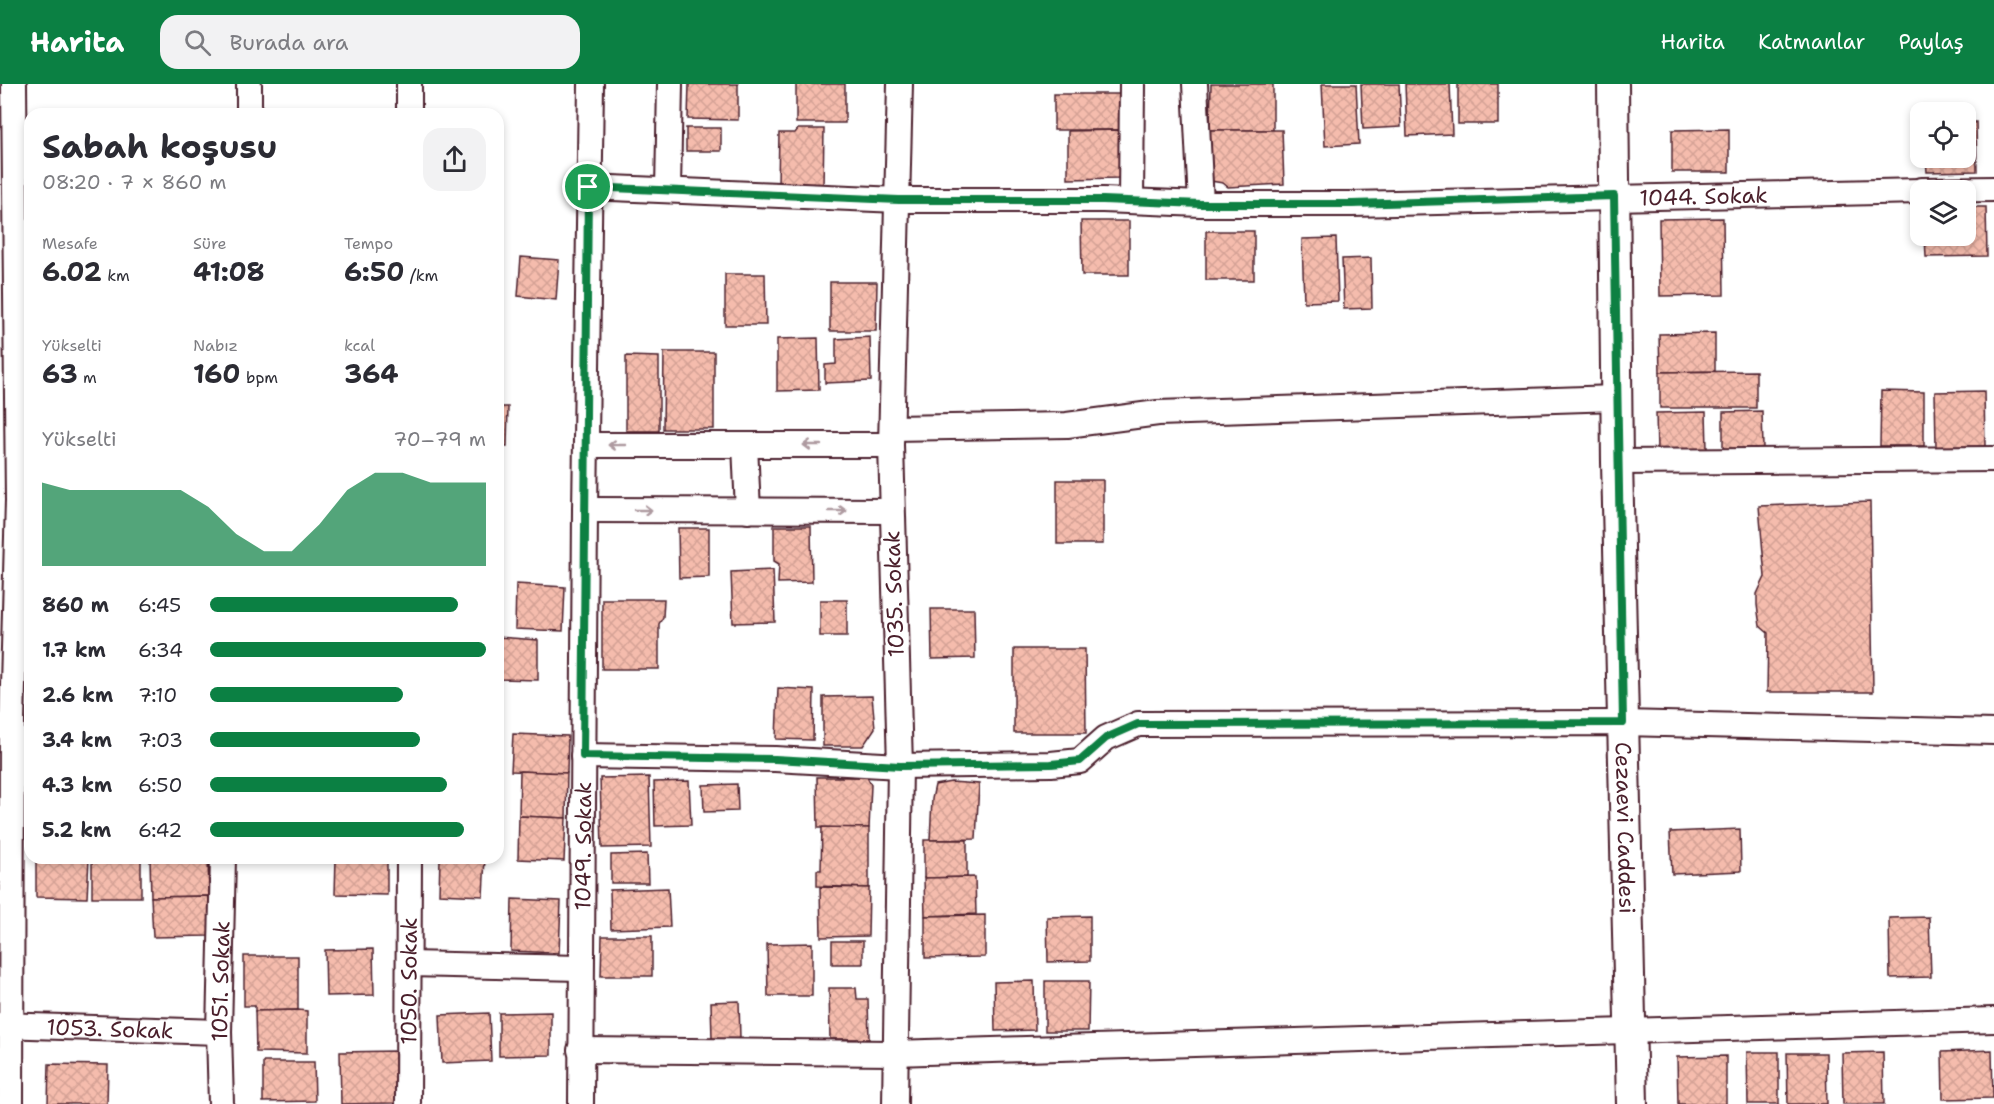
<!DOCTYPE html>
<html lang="tr">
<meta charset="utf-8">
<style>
body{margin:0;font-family:"Shantell Sans",sans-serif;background:#f2f2f3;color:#2b2b33;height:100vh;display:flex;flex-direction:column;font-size:22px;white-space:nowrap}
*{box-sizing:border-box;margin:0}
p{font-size:20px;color:#7c7c81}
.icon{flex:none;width:33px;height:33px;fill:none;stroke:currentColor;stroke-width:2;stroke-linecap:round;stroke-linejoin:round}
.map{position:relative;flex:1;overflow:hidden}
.side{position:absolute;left:24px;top:24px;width:480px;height:756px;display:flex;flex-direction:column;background:#fff;border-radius:18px;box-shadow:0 3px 9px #0003}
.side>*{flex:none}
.fabs{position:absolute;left:1910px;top:18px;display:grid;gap:12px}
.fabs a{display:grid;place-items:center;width:66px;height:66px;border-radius:12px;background:#fff;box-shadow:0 3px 9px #0003;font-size:30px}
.pin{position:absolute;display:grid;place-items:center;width:51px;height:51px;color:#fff;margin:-26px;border:3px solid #fff;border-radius:50%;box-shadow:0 2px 6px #0007}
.round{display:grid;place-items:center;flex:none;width:63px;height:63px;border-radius:18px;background:#f2f2f3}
.overview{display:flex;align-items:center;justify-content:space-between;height:102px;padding:0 18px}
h1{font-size:33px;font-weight:700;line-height:45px}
.figures{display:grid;grid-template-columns:repeat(3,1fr);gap:9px;height:102px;padding:6px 18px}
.figures div{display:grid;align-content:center}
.figures b{font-size:26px;font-weight:700}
.figures small{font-size:16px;font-weight:400}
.figures p{font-size:16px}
.chart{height:168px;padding:12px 18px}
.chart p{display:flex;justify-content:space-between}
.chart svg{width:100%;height:108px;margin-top:6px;fill:#0b8043;opacity:.7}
ul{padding:0 18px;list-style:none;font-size:20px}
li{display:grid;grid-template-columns:96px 72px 1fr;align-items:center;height:45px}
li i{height:15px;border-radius:8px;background:#0b8043}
header{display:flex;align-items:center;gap:36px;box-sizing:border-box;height:84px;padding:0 30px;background:#0b8043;color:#fff}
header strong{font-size:28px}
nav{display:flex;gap:33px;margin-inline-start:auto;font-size:21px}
.search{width:420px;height:54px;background:#f2f2f3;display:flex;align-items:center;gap:15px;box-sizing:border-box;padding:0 21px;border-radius:18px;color:#7c7c81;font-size:22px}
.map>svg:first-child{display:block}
.building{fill:url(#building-cross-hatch);stroke:#4a1f2b;stroke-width:1.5}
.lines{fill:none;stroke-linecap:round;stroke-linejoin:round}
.minor-casing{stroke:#4a1f2b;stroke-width:28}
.tertiary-casing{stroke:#4a1f2b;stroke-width:34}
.minor{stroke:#fff;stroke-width:24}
.tertiary{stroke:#fff;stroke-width:30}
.oneway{stroke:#ae9aa0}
.route-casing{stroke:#fff;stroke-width:12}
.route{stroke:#0b8043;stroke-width:8}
.labels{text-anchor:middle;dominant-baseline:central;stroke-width:4.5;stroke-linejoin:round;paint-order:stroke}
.street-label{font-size:22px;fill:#4a1f2b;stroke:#fff}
</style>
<header>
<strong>Harita</strong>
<div class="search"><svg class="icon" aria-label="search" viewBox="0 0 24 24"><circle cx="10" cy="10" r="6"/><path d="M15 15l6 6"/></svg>Burada ara</div>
<nav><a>Harita</a><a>Katmanlar</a><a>Paylaş</a></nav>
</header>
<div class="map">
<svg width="1994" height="1020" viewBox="0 0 1994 1020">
<defs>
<pattern id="building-cross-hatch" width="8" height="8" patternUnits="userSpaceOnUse" patternTransform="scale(1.5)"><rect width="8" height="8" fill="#f5bcad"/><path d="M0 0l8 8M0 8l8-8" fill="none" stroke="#d4a195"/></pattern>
</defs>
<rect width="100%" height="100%" fill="#fff"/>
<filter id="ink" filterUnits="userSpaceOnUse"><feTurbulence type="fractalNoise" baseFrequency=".0167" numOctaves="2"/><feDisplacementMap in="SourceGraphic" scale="12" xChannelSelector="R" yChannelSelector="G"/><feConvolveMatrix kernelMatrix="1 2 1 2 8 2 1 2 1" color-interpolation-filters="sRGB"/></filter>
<g filter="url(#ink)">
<g class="building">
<path d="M689,0h49v36l-50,-1z"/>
<rect x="796" y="0" width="49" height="39"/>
<path d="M1211,0h62v46h-63z"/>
<path d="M1322,0h34l3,60 -34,2z"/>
<path d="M1361,0h38l2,43 -38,2z"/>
<path d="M1405,0h45l2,50 -45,2z"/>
<rect x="1458" y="0" width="40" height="40"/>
<rect x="1054" y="10" width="66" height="36"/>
<path d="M1965,38h11l1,49 -50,1 -1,-14h39z"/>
<rect x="686" y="44" width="35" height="23"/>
<path d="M798,45h26l-1,57 -45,-2 1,-51h16z"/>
<path d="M1729,45v43h-57v-42z"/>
<path d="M1120,46v48l-52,1v-48z"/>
<path d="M1210,46h72l2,54 -56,3 -5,-4 -12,-2z"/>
<path d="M1965,123h21l1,49 -61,1 -1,-21h40z"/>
<path d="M1723,134l1,77 -64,1 -1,-77z"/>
<path d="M1081,137h48v54h-47z"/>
<rect x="1206" y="147" width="48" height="49"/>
<path d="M1336,154l2,63 -34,1 -2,-63z"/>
<path d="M521,173l38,3 -3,40 -38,-4z"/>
<path d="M1371,174l1,50 -28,1 -2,-50z"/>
<path d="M725,190h40l1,51h-41z"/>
<path d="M830,198h47l-1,49h-46z"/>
<path d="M1715,249v38l-55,1 -1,-38z"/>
<path d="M870,253l1,44 -46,2v-18l11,-1v-25z"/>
<path d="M818,254l1,52 -42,1v-52z"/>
<path d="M498,266h4l-2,45h-2z"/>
<path d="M664,268h50v77h-51z"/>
<path d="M626,272l33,1v74h-33z"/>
<path d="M1756,287v37h-96v-36z"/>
<path d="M1881,307l43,1v54h-44z"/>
<path d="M1984,307l1,55 -49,1 -1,-55z"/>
<path d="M498,323h10l-1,39h-9z"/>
<path d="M1762,327l1,37 -40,1v-37z"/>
<path d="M1706,328l1,37 -50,1 -1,-37z"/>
<rect x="1057" y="396" width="46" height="64"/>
<path d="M1870,418l3,190h-106l1,-59 -8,-7 -3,-21v-11l8,-17 -6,-71z"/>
<path d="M774,442h37l1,56 -34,1 1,-19 -5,-3z"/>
<path d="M678,444h31v49l-30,1z"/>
<path d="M773,486l2,52 -42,1 -2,-51z"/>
<path d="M516,500l49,3 -2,44 -48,-2z"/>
<path d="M602,515h62l-1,18 -4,7v45h-57z"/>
<rect x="820" y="516" width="27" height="36"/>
<path d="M931,525h43l1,49 -43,1z"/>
<path d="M498,553l40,3v40l-40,-1z"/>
<path d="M1014,565h71l1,84h-72z"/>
<path d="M778,604l36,2 -1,50 -37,-1z"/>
<path d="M872,612l3,32 -12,18h-40v-49z"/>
<path d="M513,650l55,2 -1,37 -56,-2z"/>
<path d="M520,687l47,2 -1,45 -47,-2z"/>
<path d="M649,693l2,70 -49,1 -2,-70z"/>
<path d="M817,693h50l4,8 -2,43h-51z"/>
<path d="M689,697l2,44 -36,1 -1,-44z"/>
<path d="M951,698l28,2 -3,55 -46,1 2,-41 3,-14z"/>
<path d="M737,700l1,27 -34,1 -1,-27z"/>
<path d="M519,732l47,2 -2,43 -46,-2z"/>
<path d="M822,743l47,1v60l-52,-2v-16h4z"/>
<path d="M1740,745l1,42 -69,3 -2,-42z"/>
<path d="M924,756h43v37l-43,1z"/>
<path d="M647,770l1,29h-37v-28z"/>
<path d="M36,774h53l-2,40 -51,-1z"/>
<rect x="92" y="774" width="49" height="39"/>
<path d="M150,774h58l1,38 -58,1z"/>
<path d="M336,774h51v37l-52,-1z"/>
<path d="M440,774h45l-2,38 -44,-2z"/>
<path d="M975,793l1,37 -51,2 -1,-38z"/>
<path d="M820,803l49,1 -1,48 -47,1z"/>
<path d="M668,804l2,39 -59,2 -1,-39z"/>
<path d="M209,812v40l-56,1 -2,-40z"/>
<path d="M512,815l49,2 -2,52 -48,-2z"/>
<path d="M985,831v42l-60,1v-42z"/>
<path d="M1090,832v45l-42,1 -1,-45z"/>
<path d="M1929,833l2,60 -41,1 -1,-60z"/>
<path d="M602,852h50v40h-51z"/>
<rect x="832" y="857" width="31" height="23"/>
<path d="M812,859v53h-44l-1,-52z"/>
<path d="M373,865l1,46 -48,1 -1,-46z"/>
<path d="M244,872h54v54l-43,1v-5h-11z"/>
<path d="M1034,897l1,49 -40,1 -1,-49z"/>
<path d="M1045,897h44l-1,50h-43z"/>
<path d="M829,904h27l1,11h11l1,40h-39z"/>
<path d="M739,917l1,38h-28l-1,-37z"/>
<path d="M298,926l9,1v42l-51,-1 -1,-41z"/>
<path d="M551,928v43l-52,1v-43z"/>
<path d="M489,929l2,48 -49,2 -2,-48z"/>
<path d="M1992,966l1,48 -50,1 -1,-47z"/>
<path d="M395,967l1,52 -55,1 -1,-52z"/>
<path d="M1747,968h32v52h-31z"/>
<path d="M1883,968l1,52h-41l-1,-51z"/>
<path d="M1787,969h39l1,51h-39z"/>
<path d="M1726,972v48h-48l-1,-47z"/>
<path d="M263,978h51l1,39 -52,1z"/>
<path d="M49,980l59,1 -1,39h-59z"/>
</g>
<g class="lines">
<g class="minor-casing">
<g id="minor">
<path d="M249,0v30"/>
<path d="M1195,0l6,120"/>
<path d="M409,30v-30"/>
<path id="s1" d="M588,103l311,13h204l98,4h151l568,-13"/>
<path d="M668,105l2,-105"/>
<path d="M1922,106l72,-1"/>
<path d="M1131,117l1,-117"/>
<path d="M892,344l175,-3 91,-12 458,-15"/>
<path d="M587,361h304"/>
<path d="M745,361l3,66"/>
<path d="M1617,378l377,-3"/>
<path d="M585,426l307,1"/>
<path d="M583,672l192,3 125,7 151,-2 29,-3 26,-23 32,-14 485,-1 371,9"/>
<path d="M409,880l172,4"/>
<path id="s2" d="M0,941l219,7"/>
<path d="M580,966l314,3 1100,-33"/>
<path d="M11,1020l1,-382 6,-222 -4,-416"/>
<path id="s3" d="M221,1020l-2,-72 4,-174"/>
<path id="s4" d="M408,1020l1,-246"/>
<path id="s5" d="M581,1020l4,-594 6,-426"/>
<path d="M895,1020l5,-338 -9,-321 9,-361"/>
</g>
</g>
<g class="tertiary-casing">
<g id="tertiary">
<path id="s6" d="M1613,0l4,378 15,642"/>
</g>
</g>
<use href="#minor" class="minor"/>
<use href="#tertiary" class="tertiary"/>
</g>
<defs><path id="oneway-shaft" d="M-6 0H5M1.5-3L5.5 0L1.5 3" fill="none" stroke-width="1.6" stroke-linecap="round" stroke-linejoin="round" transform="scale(1.5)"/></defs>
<g class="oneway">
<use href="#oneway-shaft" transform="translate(617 361) rotate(-180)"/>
<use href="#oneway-shaft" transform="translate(812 361) rotate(-180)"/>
<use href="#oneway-shaft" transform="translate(643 426)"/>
<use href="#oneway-shaft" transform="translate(838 427)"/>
</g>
</g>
<g class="lines" filter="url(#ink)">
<g class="route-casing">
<path id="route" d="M588,103l311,13h204l98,4h151l262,-8 9,527 -485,1 -32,14 -26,23 -29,3 -151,2 -125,-7 -192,-3z"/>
</g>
<use href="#route" class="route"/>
</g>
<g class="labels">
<g class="street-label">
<text stroke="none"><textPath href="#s1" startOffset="1116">1044. Sokak</textPath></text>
<text transform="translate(894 510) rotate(-92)">1035. Sokak</text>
<text stroke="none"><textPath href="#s6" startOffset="744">Cezaevi Caddesi</textPath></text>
<text stroke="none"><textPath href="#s5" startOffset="258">1049. Sokak</textPath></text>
<text stroke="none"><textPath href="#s3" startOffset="123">1051. Sokak</textPath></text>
<text stroke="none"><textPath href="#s4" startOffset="123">1050. Sokak</textPath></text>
<text stroke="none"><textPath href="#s2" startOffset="110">1053. Sokak</textPath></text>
</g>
</g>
</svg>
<div class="fabs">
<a><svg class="icon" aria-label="locate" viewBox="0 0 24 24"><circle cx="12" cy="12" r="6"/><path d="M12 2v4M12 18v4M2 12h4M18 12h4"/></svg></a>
<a><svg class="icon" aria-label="layers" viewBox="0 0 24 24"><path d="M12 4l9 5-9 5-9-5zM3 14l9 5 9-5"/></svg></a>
</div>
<div class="pin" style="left:588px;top:103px;background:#1e9e55"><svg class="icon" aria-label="arrive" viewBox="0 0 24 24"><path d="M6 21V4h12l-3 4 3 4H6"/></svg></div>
<section class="side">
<div class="overview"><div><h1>Sabah koşusu</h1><p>08:20 · 7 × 860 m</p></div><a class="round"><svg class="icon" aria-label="share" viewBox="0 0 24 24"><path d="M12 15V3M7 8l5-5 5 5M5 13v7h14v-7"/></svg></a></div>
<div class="figures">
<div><p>Mesafe</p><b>6.02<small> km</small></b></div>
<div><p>Süre</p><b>41:08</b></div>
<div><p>Tempo</p><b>6:50<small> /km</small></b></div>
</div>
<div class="figures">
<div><p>Yükselti</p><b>63<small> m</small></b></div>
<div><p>Nabız</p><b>160<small> bpm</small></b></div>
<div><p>kcal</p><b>364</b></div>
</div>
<div class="chart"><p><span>Yükselti</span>70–79 m</p>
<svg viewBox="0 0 160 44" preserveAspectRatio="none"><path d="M0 44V10L10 13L20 13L30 13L40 13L50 13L60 20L70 31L80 38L90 38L100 27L110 13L120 6L130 6L140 10L150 10L160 10V44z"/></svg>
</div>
<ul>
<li><b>860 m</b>6:45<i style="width:90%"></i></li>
<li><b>1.7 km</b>6:34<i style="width:100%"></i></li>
<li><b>2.6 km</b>7:10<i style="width:70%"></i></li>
<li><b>3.4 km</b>7:03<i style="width:76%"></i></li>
<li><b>4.3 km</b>6:50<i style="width:86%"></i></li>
<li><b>5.2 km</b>6:42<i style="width:92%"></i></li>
</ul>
</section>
</div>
